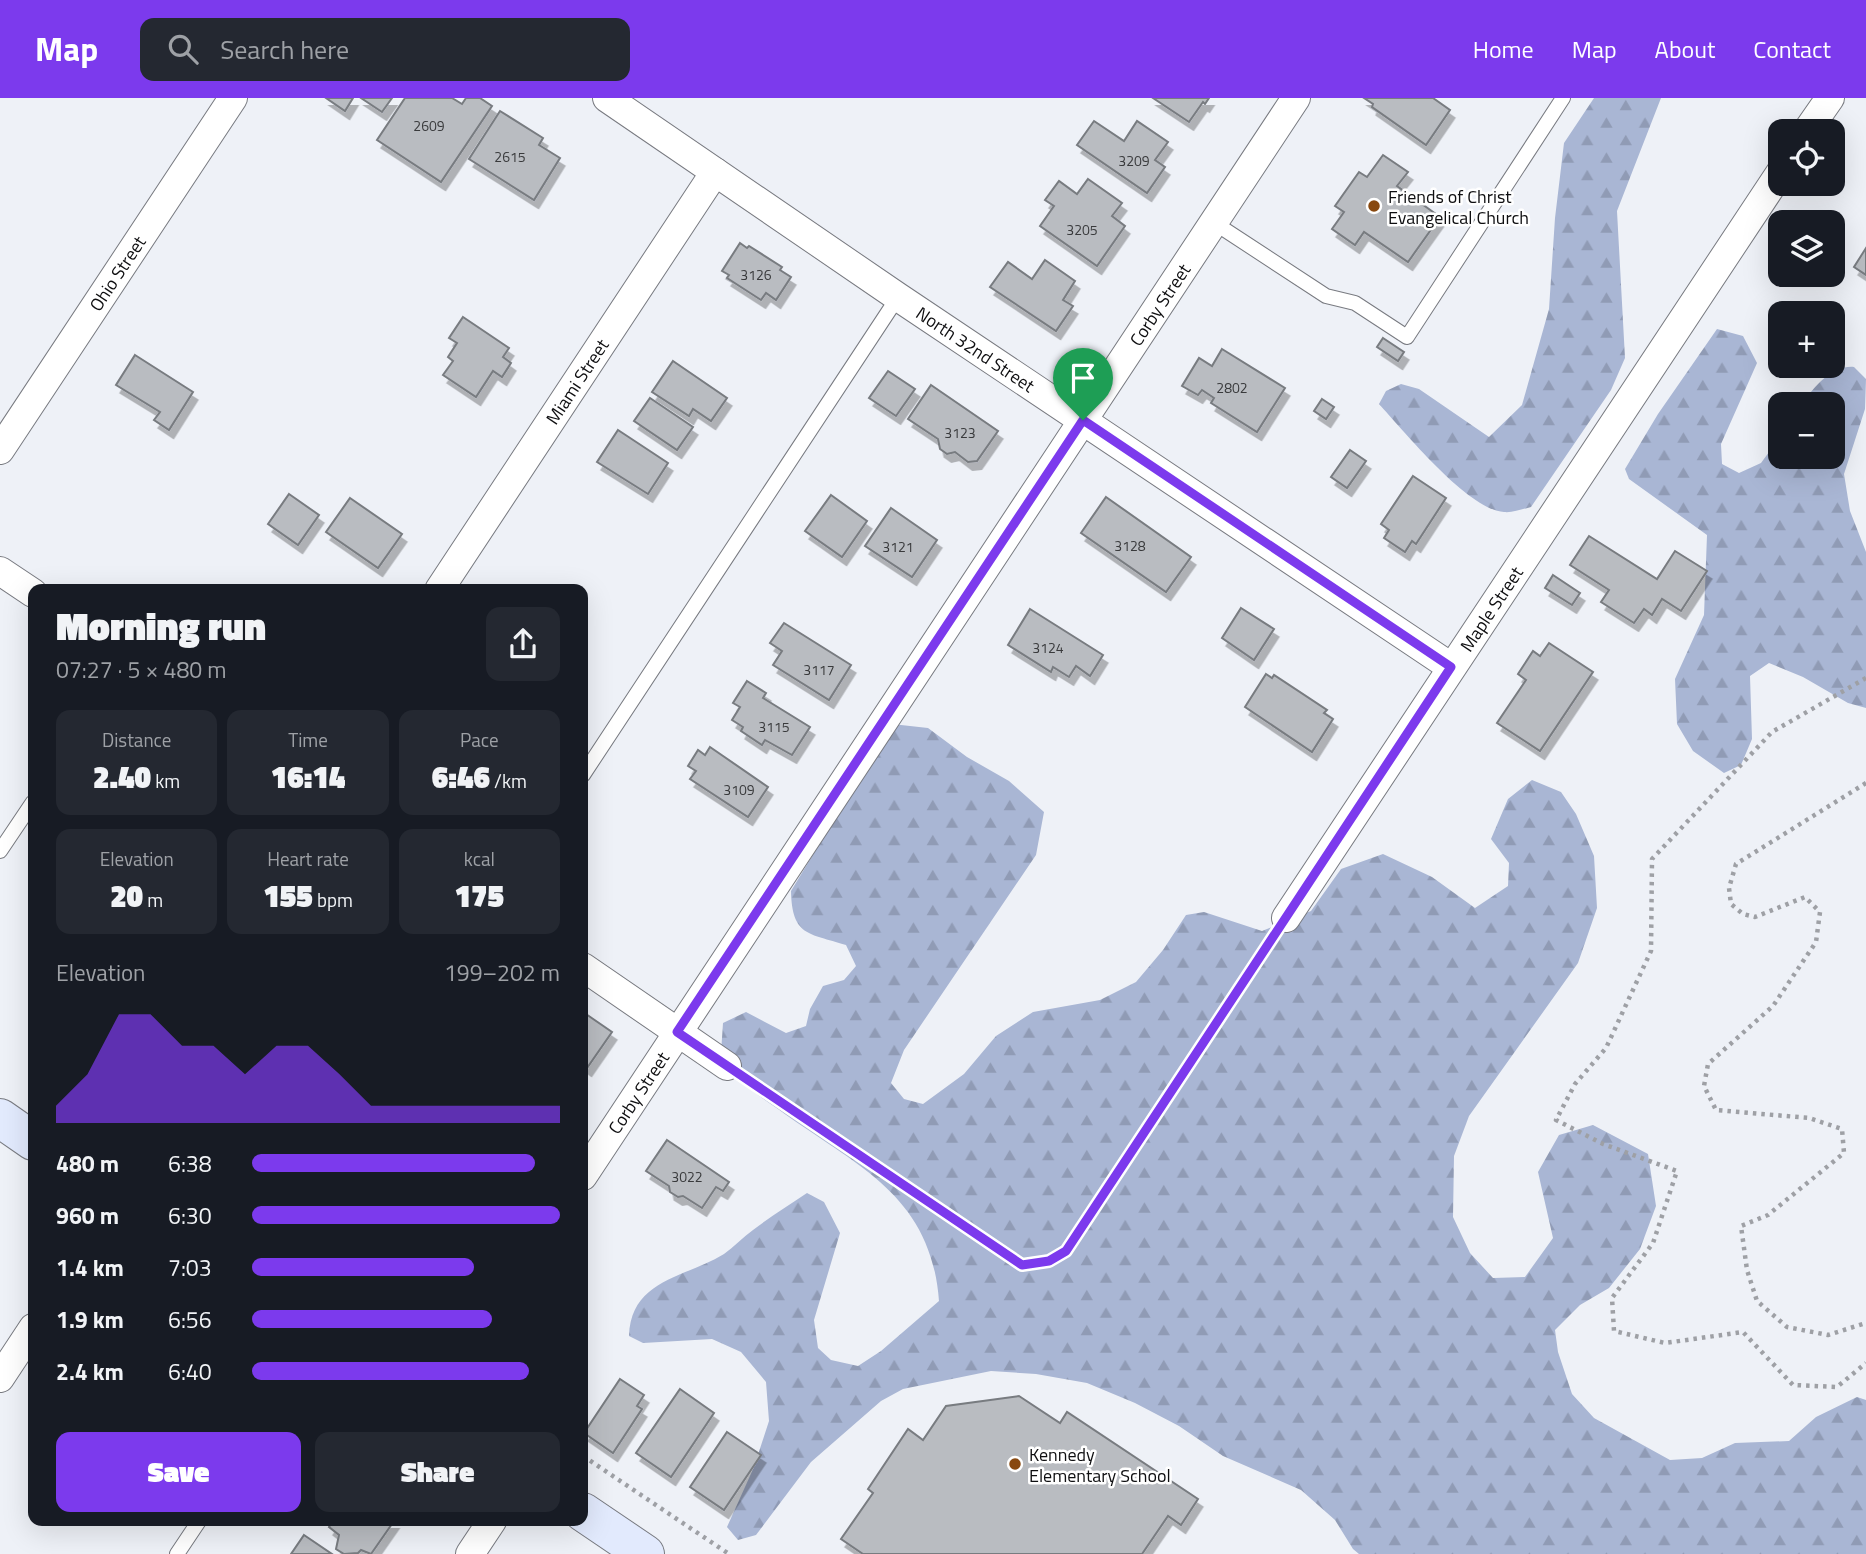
<!DOCTYPE html>
<meta charset="utf-8">
<style>
body{margin:0;font-family:"Titillium Web",sans-serif;background:#242831;color:#f1f3f6;height:100vh;display:flex;flex-direction:column;font-size:26px;white-space:nowrap}
*{box-sizing:border-box;margin:0}
p{font-size:23px;color:#9ea1a6}
.icon{flex:none;width:38px;height:38px;fill:none;stroke:currentColor;stroke-width:2;stroke-linecap:round;stroke-linejoin:round}
.map{position:relative;flex:1;overflow:hidden}
.details{position:absolute;left:28px;top:486px;width:560px;height:942px;display:flex;flex-direction:column;background:#171b24;border-radius:14px;box-shadow:0 7px 28px #0002}
.details>*{flex:none}
.fabs{position:absolute;left:1768px;top:21px;display:grid;gap:14px}
.fabs a{display:grid;place-items:center;width:77px;height:77px;border-radius:14px;background:#171b24;box-shadow:0 7px 28px #0002;font-size:35px}
.pin{position:absolute;display:grid;place-items:center;width:60px;height:60px;color:#fff;margin:-72px -30px;border-radius:50% 50% 50% 0;rotate:-45deg;box-shadow:0 0 7px #0007}
.pin .icon{rotate:45deg}
.round{display:grid;place-items:center;flex:none;width:74px;height:74px;border-radius:14px;background:#242831}
.overview{display:flex;align-items:center;justify-content:space-between;height:119px;padding:0 28px}
h1{font-size:38px;font-weight:800;line-height:52px}
.figures{display:grid;grid-template-columns:repeat(3,1fr);gap:10px;height:119px;padding:7px 28px}
.figures div{display:grid;align-content:center;border-radius:14px;background:#242831;text-align:center}
.figures b{font-size:30px;font-weight:800}
.figures small{font-size:19px;font-weight:400}
.figures p{font-size:19px}
.chart{height:196px;padding:14px 28px}
.chart p{display:flex;justify-content:space-between}
.chart svg{width:100%;height:126px;margin-top:7px;fill:#7c3aed;opacity:.7}
.cta{display:flex;gap:14px;margin-top:auto;padding:14px 28px}
.cta a{flex:1;height:80px;border-radius:14px;background:#7c3aed;color:#fff;font-size:28px;font-weight:800;line-height:80px;text-align:center}
.cta a+a{background:#242831;color:#f1f3f6}
ul{padding:0 28px;list-style:none;font-size:23px}
li{display:grid;grid-template-columns:112px 84px 1fr;align-items:center;height:52px}
li i{height:18px;border-radius:9px;background:#7c3aed}
header{display:flex;align-items:center;gap:42px;box-sizing:border-box;height:98px;padding:0 35px;background:#7c3aed;color:#fff}
header strong{font-size:33px}
nav{display:flex;gap:38px;margin-inline-start:auto;font-size:24px}
.search{width:490px;height:63px;background:#242831;display:flex;align-items:center;gap:18px;box-sizing:border-box;padding:0 24px;border-radius:14px;color:#9ea1a6;font-size:26px}
.map>svg:first-child{display:block}
.forest{fill:url(#forest-firs)}
.building{fill:#b9bcc1;stroke:#787b80;stroke-width:2;filter:url(#shadow)}
.lines{fill:none;stroke-linecap:round;stroke-linejoin:round}
.lane-casing{stroke:#787a80;stroke-width:16}
.street-casing{stroke:#787a80;stroke-width:30}
.secondary-casing{stroke:#787a80;stroke-width:40}
.path{stroke:#9ea0a5;stroke-width:4.5;stroke-dasharray:3.5 5;stroke-linecap:butt}
.lane{stroke:#fff;stroke-width:14}
.street{stroke:#fff;stroke-width:28}
.secondary{stroke:#e2eafd;stroke-width:38}
.route-casing{stroke:#fff;stroke-width:14}
.route{stroke:#7c3aed;stroke-width:9}
.poi-dot{fill:#88480f;stroke:#fff;stroke-width:2.5}
.labels{text-anchor:middle;dominant-baseline:central;stroke-width:5;stroke-linejoin:round;paint-order:stroke}
.number-label{font-size:14px;fill:#393a3c}
.poi-label{font-size:18px;fill:#0e0e10;stroke:#fff;text-anchor:start}
.street-label{font-size:18px;fill:#0e0e10;stroke:#fff}
</style>
<header>
<strong>Map</strong>
<div class="search"><svg class="icon" aria-label="search" viewBox="0 0 24 24"><circle cx="10" cy="10" r="6"/><path d="M15 15l6 6"/></svg>Search here</div>
<nav><a>Home</a><a>Map</a><a>About</a><a>Contact</a></nav>
</header>
<div class="map">
<svg width="1866" height="1456" viewBox="0 0 1866 1456">
<defs>
<pattern id="forest-firs" width="22" height="20" patternUnits="userSpaceOnUse" patternTransform="scale(1.75)"><rect width="22" height="20" fill="#a9b6d4"/><path d="M5 1l3.5 6h-7zM16 11l3.5 6h-7z" fill="#909bb5"/></pattern>
<filter id="shadow"><feDropShadow dx="4.5" dy="8" stdDeviation="0" flood-color="#0004"/></filter>
</defs>
<rect width="100%" height="100%" fill="#eef1f7"/>
<g class="forest">
<path d="M1594,0h67l-44,113 8,147 -14,32 -80,117c-8,2 -19,6 -27,5 -36,-2 -100,-81 -125,-108l7,-13 15,-7 18,5 70,48 33,-32 27,-96 6,-91 9,-75z"/>
<path d="M1717,231l26,7 14,27 -36,81 1,20 17,9 22,-10 19,-26v20h52v-53h-30c12,-17 30,-39 52,-37l12,12 -1,30 -21,65 6,37 16,41v156l-18,-5 -45,-26 -34,-14 -19,13 2,63 -11,26 -17,8 -31,-22 -16,-27 -2,-45 29,-64 3,-80 -78,-56 -4,-10 33,-55z"/>
<path d="M892,626l36,4 39,29 42,24 35,31 -8,43 -132,195 -13,33 13,16 19,5 41,-30 32,-38 37,-24 67,-12 36,-18 27,-32 23,-35 18,-3 58,19 49,-20 30,-42 42,-15 49,23 43,31 33,-22 1,-23 -18,-24 17,-40 24,-19 29,12 15,22 18,42 3,52 -19,55 -109,153 -15,40 -1,61 17,36 23,25 32,-1 28,-39 -15,-66 21,-37 34,-10 55,29 8,52 -16,43 -31,39 -29,17 -25,25 3,22 14,42 22,24 76,42 32,-2 33,-15 54,-2 27,-24 41,-20 9,3v154h-507l-6,-5 -18,-29 -34,-30 -78,-34 -44,-30 -44,-23 -48,-20 -51,-9 -45,-3 -88,18 -22,12 -70,61 -55,73 -18,5 -11,-13 27,-60 15,-46 -3,-39 -25,-30 -29,-13 -69,4 -14,-7c2,-57 56,-58 95,-82 10,-7 19,-17 29,-24 17,-13 36,-25 54,-37l17,9 16,31 -26,87 4,28 13,12 27,6 23,-15 58,-50c-8,-108 -85,-136 -161,-192 -12,-8 -24,-16 -34,-26 -9,-8 -16,-20 -23,-30l2,-30 23,-11 40,21 20,-7 4,-17 13,-23 21,-6 12,-14 -10,-21c-38,-12 -54,-9 -55,-54z"/>
</g>
<g class="building">
<path d="M326,0h27l-8,13z"/>
<path d="M361,0h31l-10,14z"/>
<path d="M405,0h47l10,6 4,-6h14l12,8 -51,76 -64,-42z"/>
<path d="M1153,0h56l-4,6 -2,-2 -14,20z"/>
<path d="M1364,0h69l17,12 -24,35 -54,-38 1,-3z"/>
<path d="M500,13l43,27 -4,7 21,13 -26,42 -65,-41z"/>
<path d="M1094,23l30,20 13,-20 31,21 -13,18 10,7 -18,26 -70,-48z"/>
<path d="M1383,57l25,17 -11,14 43,31 -32,45 -44,-30 -9,13 -23,-16 12,-17 -9,-6 24,-34 8,5z"/>
<path d="M1088,81l34,24 -10,13 13,10 -28,40 -57,-40 14,-20 -9,-6 14,-19 18,13z"/>
<path d="M740,145l7,5 2,-2 33,21 -2,3 11,7 -15,23 -10,-7 -5,7 -34,-22 2,-3 -7,-4z"/>
<path d="M1866,150v27l-12,-8z"/>
<path d="M1045,162l30,21 -12,19 10,6 -17,25 -66,-44 18,-25 24,17z"/>
<path d="M463,219l46,31 -6,9 8,6 -9,14 -9,-6 -17,26 -33,-22 10,-14 -5,-4 9,-14 -8,-5z"/>
<path d="M1383,240l21,14 -6,9 -21,-14z"/>
<path d="M1222,251l63,39 -28,44 -46,-29 3,-5 -12,-8 -4,5 -16,-9 17,-28 13,8z"/>
<path d="M135,257l58,37 -24,38 -15,-10 6,-8 -44,-27z"/>
<path d="M673,263l54,37 -16,23 -18,-12 -4,7 -37,-24z"/>
<path d="M888,273l27,18 -19,27 -27,-18z"/>
<path d="M931,287l67,46 -21,30 -9,1 -13,-10 -8,2 -7,-5 -2,-10 -30,-20z"/>
<path d="M650,300l43,29 -16,23 -43,-29z"/>
<path d="M1322,301l12,8 -8,12 -12,-8z"/>
<path d="M618,332l50,33 -20,31 -51,-32z"/>
<path d="M1350,352l16,11 -19,27 -16,-11z"/>
<path d="M1413,378l33,22 -30,46 -4,-3 -7,11 -21,-14 5,-8 -8,-6z"/>
<path d="M289,396l30,21 -21,30 -30,-21z"/>
<path d="M831,397l36,26 -25,36 -37,-26z"/>
<path d="M1106,399l85,60 -25,35 -85,-59z"/>
<path d="M350,400l52,36 -24,34 -52,-36z"/>
<path d="M891,410l46,32 -25,37 -47,-31z"/>
<path d="M1589,438l68,43 18,-28 32,20 -26,40 -19,-12 -10,16 -8,-6 -10,14 -33,-21 8,-12 -39,-25z"/>
<path d="M1553,477l27,18 -8,12 -27,-17z"/>
<path d="M1241,510l33,21 -20,31 -32,-22z"/>
<path d="M1030,511l73,46 -13,21 -14,-10 -7,11 -16,-10 -2,5 -43,-27z"/>
<path d="M784,525l67,42 -22,35 -56,-35 9,-14 -12,-8z"/>
<path d="M1549,545l44,29 -53,79 -43,-28 29,-43 -8,-6 15,-23 7,5z"/>
<path d="M1266,576l6,4 2,-3 53,35 -3,3 9,6 -21,33 -67,-45z"/>
<path d="M747,583l19,12 -3,5 47,29 -18,28 -27,-15 -3,5 -21,-14 2,-4 -11,-7 8,-13 -7,-4z"/>
<path d="M710,649l58,40 -20,30 -58,-38 6,-8 -8,-5 10,-16 7,5z"/>
<path d="M583,914l29,20 -25,36 -4,-3z"/>
<path d="M667,1042l62,42 -6,9 -7,-4 -14,21 -19,-12 -5,1 -8,-5 -1,-6 -23,-15z"/>
<path d="M620,1281l24,16 -7,11 5,3 -29,44 -29,-20z"/>
<path d="M680,1291l34,24 -43,64 -35,-24z"/>
<path d="M1019,1298l41,27 7,-11 131,87 -17,26 -13,-9 -26,38h-279l-22,-15 32,-46 -5,-4 40,-60 15,11 23,-34z"/>
<path d="M727,1334l34,23 -37,55 -34,-23z"/>
<path d="M333,1423h61l-23,33 -10,-4 -3,3 -14,1 -8,-5 3,-14 -10,-8z"/>
<path d="M304,1437l28,19h-41z"/>
</g>
<g class="lines">
<g class="lane-casing">
<g id="lane">
<path d="M1213,124l113,74 29,7 52,34 156,-239"/>
<path d="M583,677l315,-478"/>
<path d="M0,753l33,-49"/>
<path d="M177,1456l22,-33"/>
</g>
</g>
<g class="street-casing">
<g id="street">
<path id="s1" d="M607,0l291,199 553,370"/>
<path d="M1807,33l23,-33"/>
<path id="s2" d="M0,352l233,-352"/>
<path d="M0,473l33,22"/>
<path id="s3" d="M439,492l276,-418"/>
<path id="s4" d="M1286,820l494,-745"/>
<path d="M583,869l144,99"/>
<path id="s5" d="M583,1078l713,-1078"/>
<path d="M0,1280l33,-50"/>
<path d="M470,1456l22,-33"/>
</g>
</g>
<g class="secondary-casing">
<g id="secondary">
<path d="M0,1020l33,23"/>
<path d="M583,1414l62,42"/>
</g>
</g>
<g class="path">
<path d="M1866,580l-94,54 -120,127 -1,92 -45,97 -31,36 -19,36 47,24 74,27 -24,72 -41,55 2,33 51,12 78,-11 50,53 44,2 29,-24"/>
<path d="M1866,685l-130,81 -7,24 2,16 12,10 12,3 50,-20 15,15 -4,30 -43,64 -65,58 -4,22 12,24 93,8 33,11 2,24 -76,62 -27,11 6,44 10,31 30,26 41,8 38,-12"/>
<path d="M751,984l271,182 27,-3 18,-10 203,-309"/>
<path d="M583,1358l146,98"/>
</g>
<use href="#lane" class="lane"/>
<use href="#street" class="street"/>
<use href="#secondary" class="secondary"/>
</g>
<g class="lines">
<g class="route-casing">
<path id="route" d="M1083,322l368,247 -385,584 -17,10 -27,4 -345,-233z"/>
</g>
<use href="#route" class="route"/>
</g>
<g class="poi-dot">
<circle cx="1374" cy="108" r="7"/>
<circle cx="1015" cy="1366" r="7"/>
</g>
<g class="labels">
<g class="number-label">
<text x="429" y="27">2609</text>
<text x="510" y="58">2615</text>
<text x="1134" y="62">3209</text>
<text x="1082" y="131">3205</text>
<text x="756" y="176">3126</text>
<text x="1232" y="289">2802</text>
<text x="960" y="334">3123</text>
<text x="1130" y="447">3128</text>
<text x="898" y="448">3121</text>
<text x="1048" y="549">3124</text>
<text x="819" y="571">3117</text>
<text x="774" y="628">3115</text>
<text x="739" y="691">3109</text>
<text x="687" y="1078">3022</text>
</g>
<g class="poi-label">
<text x="1388" y="98">Friends of Christ<tspan x="1388" dy="21">Evangelical Church</tspan></text>
<text x="1029" y="1356">Kennedy<tspan x="1029" dy="21">Elementary School</tspan></text>
</g>
<g class="street-label">
<text stroke="none"><textPath href="#s2" startOffset="212">Ohio Street</textPath></text>
<text stroke="none"><textPath href="#s5" startOffset="1045">Corby Street</textPath></text>
<text stroke="none"><textPath href="#s1" startOffset="446">North 32nd Street</textPath></text>
<text stroke="none"><textPath href="#s3" startOffset="250">Miami Street</textPath></text>
<text stroke="none"><textPath href="#s4" startOffset="371">Maple Street</textPath></text>
<text stroke="none"><textPath href="#s5" startOffset="100">Corby Street</textPath></text>
</g>
</g>
</svg>
<div class="fabs">
<a><svg class="icon" aria-label="locate" viewBox="0 0 24 24"><circle cx="12" cy="12" r="6"/><path d="M12 2v4M12 18v4M2 12h4M18 12h4"/></svg></a>
<a><svg class="icon" aria-label="layers" viewBox="0 0 24 24"><path d="M12 4l9 5-9 5-9-5zM3 14l9 5 9-5"/></svg></a>
<a>+</a>
<a>−</a>
</div>
<div class="pin" style="left:1083px;top:322px;background:#1e9e55"><svg class="icon" aria-label="arrive" viewBox="0 0 24 24"><path d="M6 21V4h12l-3 4 3 4H6"/></svg></div>
<section class="details">
<div class="overview"><div><h1>Morning run</h1><p>07:27 · 5 × 480 m</p></div><a class="round"><svg class="icon" aria-label="share" viewBox="0 0 24 24"><path d="M12 15V3M7 8l5-5 5 5M5 13v7h14v-7"/></svg></a></div>
<div class="figures">
<div><p>Distance</p><b>2.40<small> km</small></b></div>
<div><p>Time</p><b>16:14</b></div>
<div><p>Pace</p><b>6:46<small> /km</small></b></div>
</div>
<div class="figures">
<div><p>Elevation</p><b>20<small> m</small></b></div>
<div><p>Heart rate</p><b>155<small> bpm</small></b></div>
<div><p>kcal</p><b>175</b></div>
</div>
<div class="chart"><p><span>Elevation</span>199–202 m</p>
<svg viewBox="0 0 160 44" preserveAspectRatio="none"><path d="M0 44V38L10 27L20 6L30 6L40 17L50 17L60 27L70 17L80 17L90 27L100 38L110 38L120 38L130 38L140 38L150 38L160 38V44z"/></svg>
</div>
<ul>
<li><b>480 m</b>6:38<i style="width:92%"></i></li>
<li><b>960 m</b>6:30<i style="width:100%"></i></li>
<li><b>1.4 km</b>7:03<i style="width:72%"></i></li>
<li><b>1.9 km</b>6:56<i style="width:78%"></i></li>
<li><b>2.4 km</b>6:40<i style="width:90%"></i></li>
</ul>
<div class="cta"><a>Save</a><a>Share</a></div>
</section>
</div>
